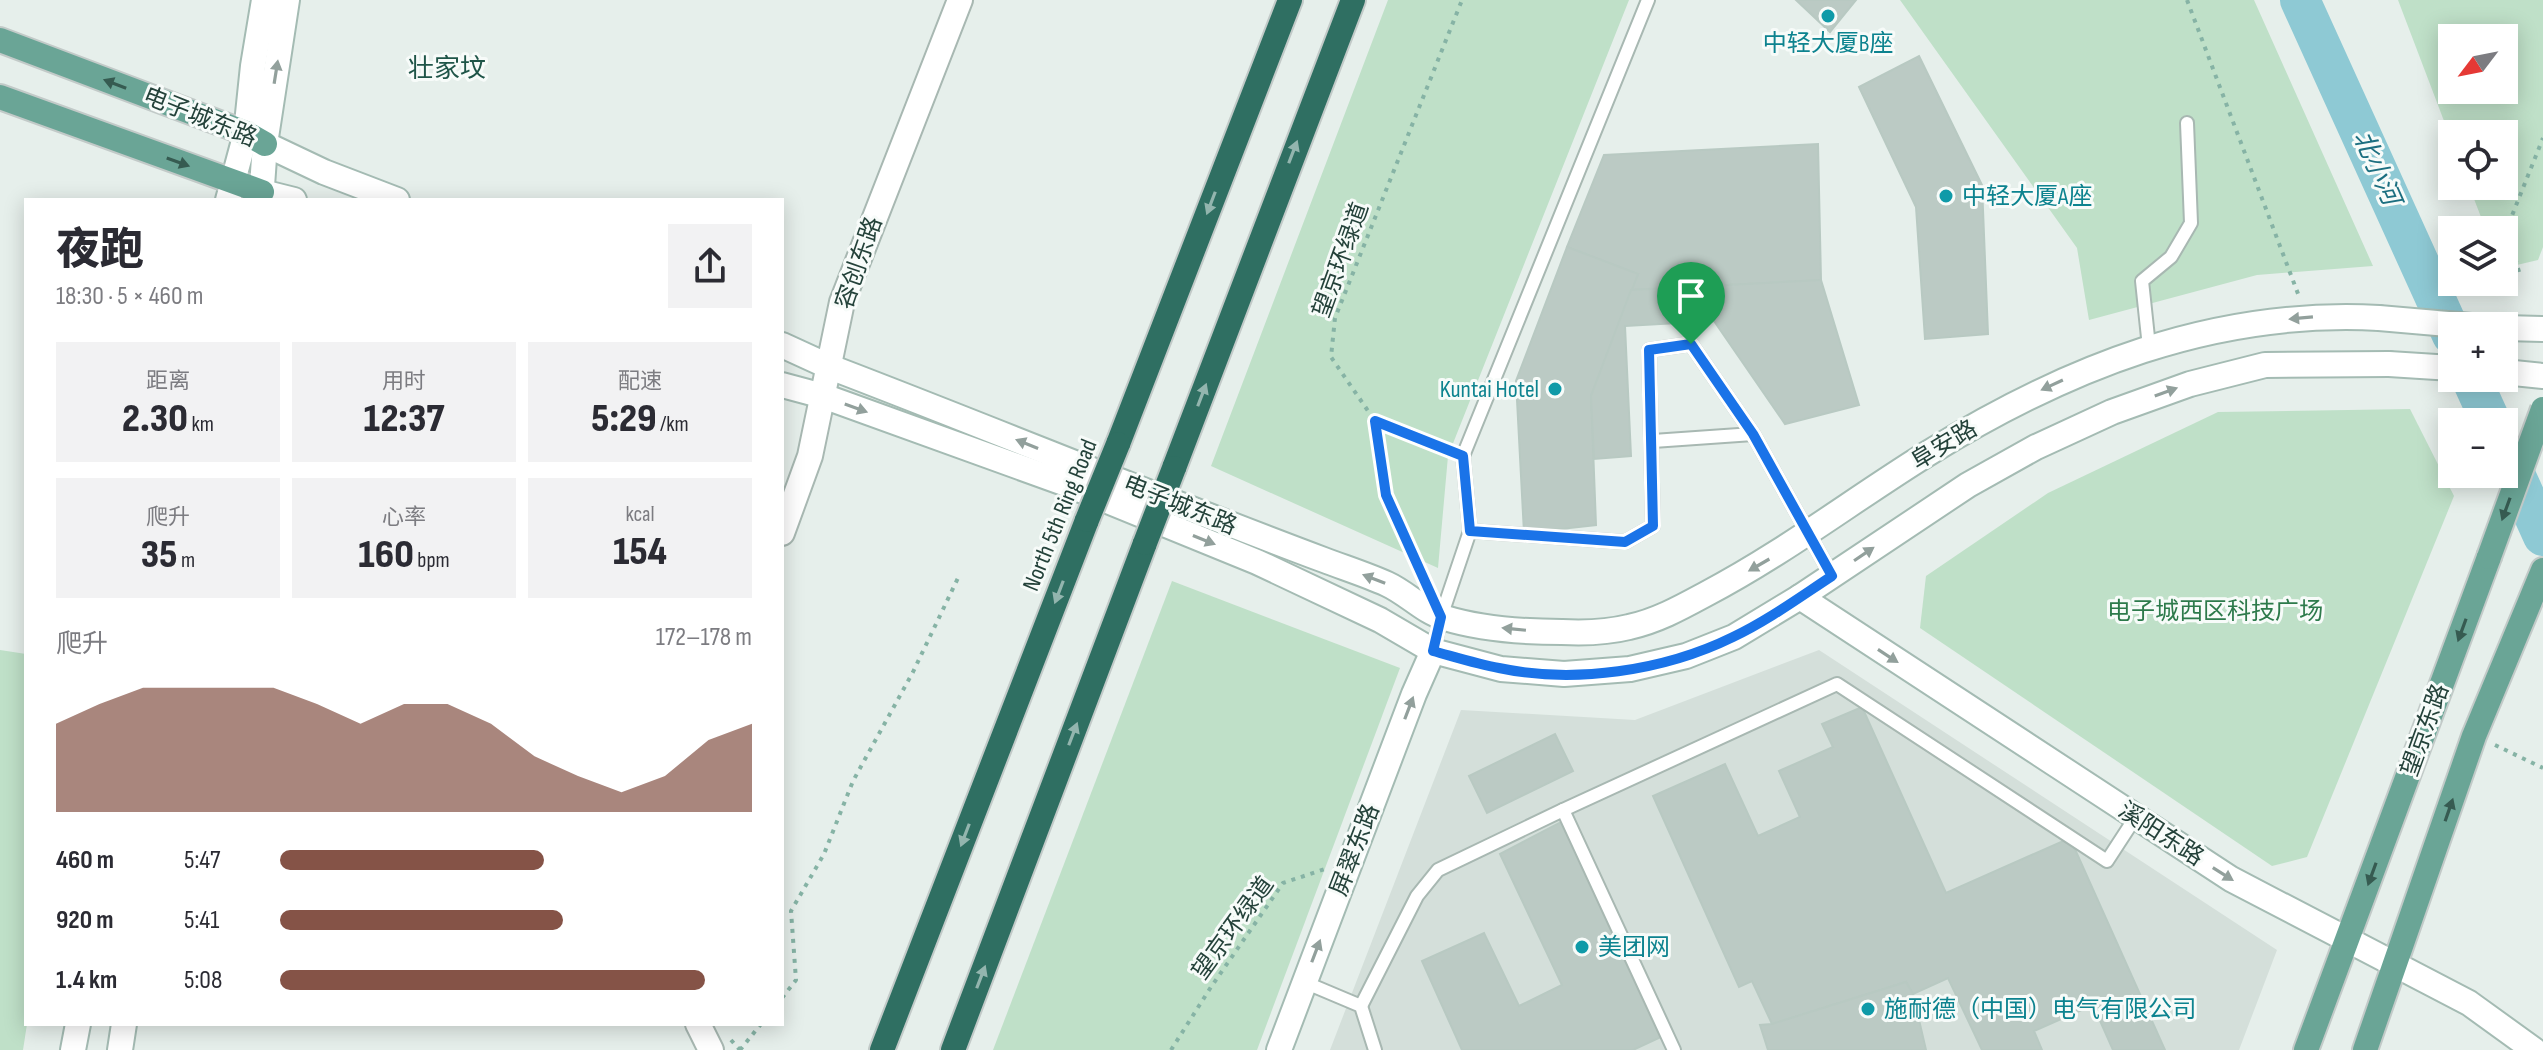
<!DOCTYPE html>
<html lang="zh">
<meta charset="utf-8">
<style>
body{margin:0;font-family:"Sofia Sans Condensed","Noto Sans SC",sans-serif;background:#f2f2f3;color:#2b2b33;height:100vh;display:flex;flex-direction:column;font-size:30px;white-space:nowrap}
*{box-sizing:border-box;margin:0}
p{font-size:26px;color:#7c7c81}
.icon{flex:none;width:44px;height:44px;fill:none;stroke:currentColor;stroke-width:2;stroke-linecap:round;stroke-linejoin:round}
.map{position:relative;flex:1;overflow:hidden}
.panel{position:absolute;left:24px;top:198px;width:760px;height:828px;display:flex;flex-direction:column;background:#fff;border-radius:0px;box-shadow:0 4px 20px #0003}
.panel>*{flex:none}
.needle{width:52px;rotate:238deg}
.controls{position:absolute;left:2438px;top:24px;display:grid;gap:16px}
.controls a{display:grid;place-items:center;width:80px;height:80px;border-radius:0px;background:#fff;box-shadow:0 4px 20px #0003;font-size:40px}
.pin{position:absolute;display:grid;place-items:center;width:68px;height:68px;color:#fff;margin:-82px -34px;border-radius:50% 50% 50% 0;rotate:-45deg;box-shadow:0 0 8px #0007}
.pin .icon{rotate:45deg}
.round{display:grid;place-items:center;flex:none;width:84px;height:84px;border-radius:0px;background:#f2f2f3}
.overview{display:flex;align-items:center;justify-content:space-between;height:136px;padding:0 32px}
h1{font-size:44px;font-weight:800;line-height:60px}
.metrics{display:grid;grid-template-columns:repeat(3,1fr);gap:12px;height:136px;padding:8px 32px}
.metrics div{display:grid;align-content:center;border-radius:0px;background:#f2f2f3;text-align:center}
.metrics b{font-size:40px;font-weight:800}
.metrics small{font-size:22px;font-weight:400}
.metrics p{font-size:22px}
.chart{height:224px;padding:16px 32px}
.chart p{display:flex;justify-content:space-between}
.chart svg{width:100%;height:144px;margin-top:8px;fill:#855347;opacity:.7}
ul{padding:0 32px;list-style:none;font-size:26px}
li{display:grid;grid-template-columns:128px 96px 1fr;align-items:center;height:60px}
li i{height:20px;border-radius:10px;background:#855347}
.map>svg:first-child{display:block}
.built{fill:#d4dfda}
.green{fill:#bfe0c8;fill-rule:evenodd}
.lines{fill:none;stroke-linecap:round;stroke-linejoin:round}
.river{stroke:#8ec9d4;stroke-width:40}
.building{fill:#bbcac4;stroke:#b8c9c2;stroke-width:2}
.lane-casing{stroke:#a8b8b2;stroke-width:16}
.street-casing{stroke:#a8b8b2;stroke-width:28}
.secondary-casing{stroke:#a4bbb3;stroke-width:28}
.primary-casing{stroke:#c2cac8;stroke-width:28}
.highway-casing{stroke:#c2cac8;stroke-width:28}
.path{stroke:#86b3a5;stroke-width:4;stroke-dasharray:4 6;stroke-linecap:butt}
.lane{stroke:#fff;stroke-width:12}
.street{stroke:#fff;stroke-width:24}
.secondary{stroke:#fff;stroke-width:24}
.primary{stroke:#6aa596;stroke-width:24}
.highway{stroke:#2f6f62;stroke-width:24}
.secondary-bridge-casing{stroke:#a4bbb3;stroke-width:28;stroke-linecap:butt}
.primary-bridge-casing{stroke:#c2cac8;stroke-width:28;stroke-linecap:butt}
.highway-bridge-casing{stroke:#c2cac8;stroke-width:28;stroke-linecap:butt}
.secondary-bridge{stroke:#fff;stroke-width:24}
.primary-bridge{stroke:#6aa596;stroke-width:24}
.highway-bridge{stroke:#2f6f62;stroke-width:24}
.oneway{fill:#92a09c}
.oneway2{fill:#365b51}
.oneway3{fill:#93b5ae}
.route-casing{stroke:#fff;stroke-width:16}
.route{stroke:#1a73e8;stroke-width:10}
.culture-dot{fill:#0f9aa8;stroke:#f7fbf9;stroke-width:3}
.labels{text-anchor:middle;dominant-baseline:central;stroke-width:6;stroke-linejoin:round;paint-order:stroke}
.culture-label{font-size:24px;fill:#0d838f;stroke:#f7fbf9;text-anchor:start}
.street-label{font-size:24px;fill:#24423a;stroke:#f7fbf9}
.park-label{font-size:24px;fill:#2d7a4b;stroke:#f7fbf9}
.neighbourhood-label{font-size:26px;fill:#1f5548;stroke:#f7fbf9}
.water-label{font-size:26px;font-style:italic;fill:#1c6f80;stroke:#f7fbf9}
</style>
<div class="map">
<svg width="2543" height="1050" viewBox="0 0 2543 1050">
<rect width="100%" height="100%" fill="#e6efeb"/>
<path class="built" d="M1819,650l458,300 -38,100h-909l131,-340 174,10z"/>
<g class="green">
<path d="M1388,0h241l-181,456 -10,112 -227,-102z"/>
<path d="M1900,0h354l119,266 -116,9 -168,45 -12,-72z"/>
<path d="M2398,0h145v247l-5,13 -34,8v-38h-18l-17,-44h35v-52h-52v8zM2452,38h52v52h-52z"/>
<path d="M2410,409l44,87 -147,361 -35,9 -352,-238 6,-52 122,-83 170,-81z"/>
<path d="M1172,581l228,87 -143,382h-264z"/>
<path d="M0,650l26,4 1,370 -4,26h-23z"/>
</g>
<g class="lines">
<g class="river">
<path d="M2300,0l152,335"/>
<path d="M2471,378l20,44"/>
<path d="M2504,450l39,86"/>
</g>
</g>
<g class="building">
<path d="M1796,0h60l-26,32z"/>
<path d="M1919,56l63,129 6,149 -63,5 -9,-132 -57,-120z"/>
<path d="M1818,144l3,136 -190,10 7,-16 -71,-27 37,-92z"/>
<path d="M1567,247l71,27 -47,122 5,129 -72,8 -8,-152z"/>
<path d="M1821,280l38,125 -74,19 -71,-103 -89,5 6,130 -37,3 -3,-63 40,-106z"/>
<path d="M1862,707l84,186 124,-55 95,212h-52l-20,-45 -59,26 8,19h-60l-34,-72 -35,16 -7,-12 -134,42 -20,-43 -13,6 -86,-191 72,-32 33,72 42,-19 -21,-46 54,-24 -11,-23z"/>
<path d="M1555,734l18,37 -86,42 -18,-37z"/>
<path d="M1561,822l102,214 -30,14h-171l-40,-89 62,-28 35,73 43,-21 -62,-131z"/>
<path d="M1906,982l7,12 13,56h-158l-8,-25 12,-1z"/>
</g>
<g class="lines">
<g class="lane-casing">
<g id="lane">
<path d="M2149,347l-7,-66 29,-24 20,-34 -4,-100"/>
<path d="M1653,441l100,-7"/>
<path d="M1470,531l-7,-75 185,-456"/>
<path d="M1433,651l8,-34 29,-86 155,11 28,-16 -4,-176 42,-6 62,90 79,142"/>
<path d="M1563,810l274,-126 270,177 28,-43"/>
<path d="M1304,982l57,24 14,44"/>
<path d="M1361,1006l56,-110 21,-26 125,-60 111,240"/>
</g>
</g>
<g class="street-casing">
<g id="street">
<path d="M782,533l28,-77 32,-154 118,-302"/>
<path d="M698,1024l13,26"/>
</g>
</g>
<g class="secondary-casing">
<g id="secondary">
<path d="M265,144l59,28 73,28"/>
<path d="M262,192l32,8"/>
<path d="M228,200l18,-67 7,-67 11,-66"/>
<path d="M261,200l4,-56 22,-144"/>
<path d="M2504,328l39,1"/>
<path d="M782,345l48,22c165,63 328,131 494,193 21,8 43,15 63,24 20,9 37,28 58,34 36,11 80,14 117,14 21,1 47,0 67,-5 28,-6 53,-20 77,-33 78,-41 147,-94 221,-140 139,-86 286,-145 452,-136"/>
<path d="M2504,372l39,4"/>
<path d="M782,385l41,11 238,86 196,80 123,58 53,31 68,18 63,5 66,-5 56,-13 48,-19 66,-40 168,-112 68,-38 76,-35 78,-28 75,-19 124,-1"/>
<path d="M1800,597l431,282 238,124 65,47"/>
<path d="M73,1050l5,-26"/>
<path d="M120,1050l4,-26"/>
<path d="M1279,1050l135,-356 19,-43"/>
</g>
</g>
<g class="primary-casing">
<g id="primary">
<path d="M0,40l246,93 19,11"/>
<path d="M0,97l262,95"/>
<path d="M2306,1050l183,-493"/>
<path d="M2365,1050l109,-314 69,-166"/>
</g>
</g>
<g class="highway-casing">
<g id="highway">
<path d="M1118,444l172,-444"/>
<path d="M1174,468l179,-468"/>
<path d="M882,1050l205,-530"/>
<path d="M953,1050l192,-507"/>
</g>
</g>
<g class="path">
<path d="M2187,0l113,299"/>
<path d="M2519,272l-12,-44 36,-90"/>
<path d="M1375,421l72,29"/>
<path d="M1424,579l-38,-84 -11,-74 -44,-64 4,-39 127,-318"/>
<path d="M2495,745l48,23"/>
<path d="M782,998l14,-18 -5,-69 33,-57 29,-73 60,-109 45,-94"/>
<path d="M731,1040l9,10"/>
<path d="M740,1050l21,-26"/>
<path d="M1171,1050l40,-63 72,-104 42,-14"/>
</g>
<use href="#lane" class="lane"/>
<use href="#street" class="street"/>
<use href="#secondary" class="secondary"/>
<use href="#primary" class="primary"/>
<use href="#highway" class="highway"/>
<g class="secondary-bridge-casing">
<g id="secondary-bridge">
<path d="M2379,318l92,8"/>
<path d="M2389,364l63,4"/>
</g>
</g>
<g class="primary-bridge-casing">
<path id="primary-bridge" d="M2489,557l54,-148"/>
</g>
<g class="highway-bridge-casing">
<g id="highway-bridge">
<path d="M1087,520l31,-76"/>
<path d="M1145,543l29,-75"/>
</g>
</g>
<use href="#secondary-bridge" class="secondary-bridge"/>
<use href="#primary-bridge" class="primary-bridge"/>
<use href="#highway-bridge" class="highway-bridge"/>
</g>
<defs><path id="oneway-solid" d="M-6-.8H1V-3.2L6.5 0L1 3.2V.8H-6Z" transform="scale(2)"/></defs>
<g class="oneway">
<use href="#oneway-solid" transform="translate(276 72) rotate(-81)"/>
<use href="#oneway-solid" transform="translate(2301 318) rotate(175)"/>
<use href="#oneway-solid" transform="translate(2052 385) rotate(155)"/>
<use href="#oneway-solid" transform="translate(2166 392) rotate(-20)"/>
<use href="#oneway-solid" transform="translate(856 408) rotate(20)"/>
<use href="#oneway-solid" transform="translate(1027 444) rotate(-158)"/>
<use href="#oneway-solid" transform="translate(1204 540) rotate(22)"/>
<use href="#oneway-solid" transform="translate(1864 554) rotate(-34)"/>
<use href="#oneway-solid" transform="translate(1759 565) rotate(150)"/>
<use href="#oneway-solid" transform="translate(1374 579) rotate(-159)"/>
<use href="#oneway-solid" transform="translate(1514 629) rotate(-174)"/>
<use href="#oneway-solid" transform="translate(1888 656) rotate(33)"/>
<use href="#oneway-solid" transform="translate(1409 708) rotate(-69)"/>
<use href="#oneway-solid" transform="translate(2223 874) rotate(32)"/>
<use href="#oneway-solid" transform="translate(1316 951) rotate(-69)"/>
</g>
<g class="oneway2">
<use href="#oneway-solid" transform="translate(115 84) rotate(-159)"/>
<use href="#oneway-solid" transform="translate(178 162) rotate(20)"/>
<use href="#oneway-solid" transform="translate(2506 509) rotate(110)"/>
<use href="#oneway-solid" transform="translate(2462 630) rotate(110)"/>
<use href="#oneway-solid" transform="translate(2449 810) rotate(-71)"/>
<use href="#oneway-solid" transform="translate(2372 874) rotate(110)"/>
</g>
<g class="oneway3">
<use href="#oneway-solid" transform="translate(1293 152) rotate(-69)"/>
<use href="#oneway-solid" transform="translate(1211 203) rotate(111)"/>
<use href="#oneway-solid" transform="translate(1202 395) rotate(-69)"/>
<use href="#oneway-solid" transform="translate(1059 592) rotate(111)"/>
<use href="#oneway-solid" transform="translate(1073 734) rotate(-69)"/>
<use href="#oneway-solid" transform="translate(965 835) rotate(111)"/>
<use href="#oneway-solid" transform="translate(981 977) rotate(-69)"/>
</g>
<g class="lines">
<g class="route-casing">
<path id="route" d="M1691,344l62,90 79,142c-32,21 -65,45 -99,61 -69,34 -159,47 -234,31 -22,-4 -44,-11 -66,-17l8,-34 -55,-122 -11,-74 88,35 7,75 155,11 28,-16 -4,-176z"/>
</g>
<use href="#route" class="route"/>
</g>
<g class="culture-dot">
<circle cx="1828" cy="16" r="8"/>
<circle cx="1946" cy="196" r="8"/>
<circle cx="1555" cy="389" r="8"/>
<circle cx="1582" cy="947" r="8"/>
<circle cx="1868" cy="1009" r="8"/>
</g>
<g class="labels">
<g class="culture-label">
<text x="1828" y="43" text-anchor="middle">中轻大厦B座</text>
<text x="1962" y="196">中轻大厦A座</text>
<text x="1539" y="389" text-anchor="end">Kuntai Hotel</text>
<text x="1598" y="947">美团网</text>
<text x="1884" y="1009">施耐德（中国）电气有限公司</text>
</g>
<g class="street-label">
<text transform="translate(200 117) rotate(22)">电子城东路</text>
<text transform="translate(1341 260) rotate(-70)">望京环绿道</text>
<text transform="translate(859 263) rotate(-71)">容创东路</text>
<text transform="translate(1944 445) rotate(-31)">阜安路</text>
<text transform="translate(1180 505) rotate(22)">电子城东路</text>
<text transform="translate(1060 515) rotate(-68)">North 5th Ring Road</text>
<text transform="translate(2425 730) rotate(-70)">望京东路</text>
<text transform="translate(2161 834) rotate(33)">溪阳东路</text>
<text transform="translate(1355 850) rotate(-69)">屏翠东路</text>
<text transform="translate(1233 928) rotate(-54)">望京环绿道</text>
</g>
<g class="park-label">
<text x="2215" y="611">电子城西区科技广场</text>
</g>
<g class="neighbourhood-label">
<text x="447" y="69">壮家坟</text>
</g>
<g class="water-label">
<text transform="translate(2376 168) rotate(66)">北小河</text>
</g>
</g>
</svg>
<div class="controls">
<a><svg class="needle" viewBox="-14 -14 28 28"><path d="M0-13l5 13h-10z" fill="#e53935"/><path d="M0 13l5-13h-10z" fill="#7c7c81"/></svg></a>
<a><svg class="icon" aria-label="locate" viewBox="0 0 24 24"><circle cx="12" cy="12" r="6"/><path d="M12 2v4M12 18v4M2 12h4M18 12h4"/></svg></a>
<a><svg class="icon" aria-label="layers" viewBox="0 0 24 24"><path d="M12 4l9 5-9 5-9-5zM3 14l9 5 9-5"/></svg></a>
<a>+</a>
<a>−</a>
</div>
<div class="pin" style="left:1691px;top:344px;background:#1e9e55"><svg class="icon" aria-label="arrive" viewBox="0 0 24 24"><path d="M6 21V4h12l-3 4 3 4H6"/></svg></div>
<section class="panel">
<div class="overview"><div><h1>夜跑</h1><p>18:30 · 5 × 460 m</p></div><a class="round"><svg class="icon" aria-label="share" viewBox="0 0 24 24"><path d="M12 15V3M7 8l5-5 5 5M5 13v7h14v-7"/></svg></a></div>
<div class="metrics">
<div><p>距离</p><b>2.30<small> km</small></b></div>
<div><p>用时</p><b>12:37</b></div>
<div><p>配速</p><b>5:29<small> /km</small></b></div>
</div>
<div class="metrics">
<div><p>爬升</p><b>35<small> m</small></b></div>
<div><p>心率</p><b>160<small> bpm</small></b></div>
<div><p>kcal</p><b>154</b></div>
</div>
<div class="chart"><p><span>爬升</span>172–178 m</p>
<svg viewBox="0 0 160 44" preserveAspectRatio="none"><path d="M0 44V17L10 11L20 6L30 6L40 6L50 6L60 11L70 17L80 11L90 11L100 17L110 27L120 33L130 38L140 33L150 22L160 17V44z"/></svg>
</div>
<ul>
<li><b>460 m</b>5:47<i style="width:56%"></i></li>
<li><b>920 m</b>5:41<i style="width:60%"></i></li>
<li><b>1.4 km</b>5:08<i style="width:90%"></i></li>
</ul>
</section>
</div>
